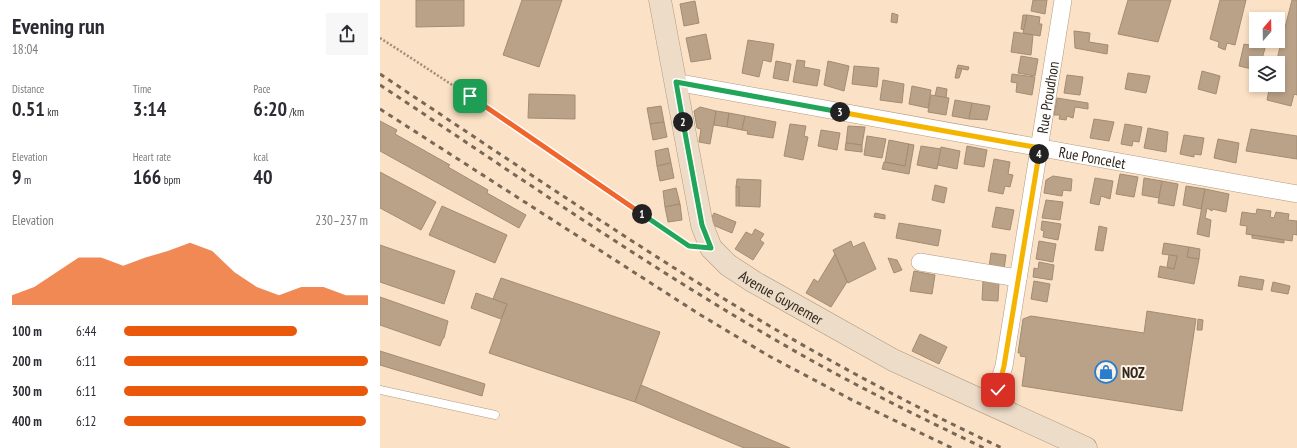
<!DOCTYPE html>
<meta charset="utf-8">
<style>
body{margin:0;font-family:"PT Sans Narrow",sans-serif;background:#f7f7f7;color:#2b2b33;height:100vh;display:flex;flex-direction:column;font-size:15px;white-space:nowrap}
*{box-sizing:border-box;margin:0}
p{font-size:13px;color:#7c7c81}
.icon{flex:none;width:22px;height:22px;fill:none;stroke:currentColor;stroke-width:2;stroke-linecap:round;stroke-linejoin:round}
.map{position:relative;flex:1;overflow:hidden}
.side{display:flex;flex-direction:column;background:#fff;width:380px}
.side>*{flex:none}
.needle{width:26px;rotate:20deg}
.fabs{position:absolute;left:869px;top:12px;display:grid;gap:8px}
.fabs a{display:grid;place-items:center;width:36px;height:36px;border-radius:0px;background:#fff;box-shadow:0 2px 6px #0003;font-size:20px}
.pin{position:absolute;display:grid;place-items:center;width:34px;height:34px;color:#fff;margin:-17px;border-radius:8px;box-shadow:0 2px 6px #0006}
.km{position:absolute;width:20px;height:20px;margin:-10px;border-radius:50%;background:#222;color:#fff;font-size:11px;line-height:20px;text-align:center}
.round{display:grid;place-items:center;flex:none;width:42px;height:42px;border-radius:0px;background:#f7f7f7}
.overview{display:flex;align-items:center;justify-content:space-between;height:68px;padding:0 12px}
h1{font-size:22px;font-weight:600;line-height:30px}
.figures{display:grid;grid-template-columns:repeat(3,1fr);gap:6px;height:68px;padding:4px 12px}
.figures div{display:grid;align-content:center}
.figures b{font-size:20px;font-weight:600}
.figures small{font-size:11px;font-weight:400}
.figures p{font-size:11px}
.chart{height:112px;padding:8px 12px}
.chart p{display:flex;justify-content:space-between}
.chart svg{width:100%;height:72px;margin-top:4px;fill:#ea580c;opacity:.7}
ul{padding:0 12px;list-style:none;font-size:13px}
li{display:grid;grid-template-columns:64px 48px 1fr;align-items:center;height:30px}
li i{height:10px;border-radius:5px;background:#ea580c}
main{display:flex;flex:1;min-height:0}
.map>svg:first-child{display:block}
.building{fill:#baa288;stroke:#a48c72}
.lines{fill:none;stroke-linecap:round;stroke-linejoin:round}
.lane-casing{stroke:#b29a80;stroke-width:9}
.street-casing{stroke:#b29a80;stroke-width:18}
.secondary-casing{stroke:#b29a80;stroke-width:23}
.path{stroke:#9f8d79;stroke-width:2.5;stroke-dasharray:2 2;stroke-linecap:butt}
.lane{stroke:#fff;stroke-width:8}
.street{stroke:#fff;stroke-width:17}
.secondary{stroke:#eddcc8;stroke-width:22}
.rail{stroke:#766756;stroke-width:3;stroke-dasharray:5 5;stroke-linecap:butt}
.split-1-casing{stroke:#fff;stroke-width:8}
.split-2-casing{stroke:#fff;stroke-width:8}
.split-3-casing{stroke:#fff;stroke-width:8}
.split-4-casing{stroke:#fff;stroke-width:8}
.split-5-casing{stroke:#fff;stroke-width:8}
.split-1{stroke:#f0652b;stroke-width:5}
.split-2{stroke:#22a559;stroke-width:5}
.split-3{stroke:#22a559;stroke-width:5}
.split-4{stroke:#f5b400;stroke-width:5}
.split-5{stroke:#f5b400;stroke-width:5}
.labels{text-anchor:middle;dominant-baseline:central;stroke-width:4;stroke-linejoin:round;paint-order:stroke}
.street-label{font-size:15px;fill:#31281d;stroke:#fcf2e6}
.poi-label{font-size:15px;font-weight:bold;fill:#31281d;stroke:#fcf2e6;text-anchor:start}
</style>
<main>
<section class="side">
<div class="overview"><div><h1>Evening run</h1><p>18:04</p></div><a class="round"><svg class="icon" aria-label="share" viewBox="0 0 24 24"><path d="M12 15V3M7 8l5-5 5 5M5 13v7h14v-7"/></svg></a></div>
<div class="figures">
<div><p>Distance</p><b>0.51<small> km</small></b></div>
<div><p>Time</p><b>3:14</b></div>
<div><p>Pace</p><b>6:20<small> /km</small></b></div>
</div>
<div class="figures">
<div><p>Elevation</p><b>9<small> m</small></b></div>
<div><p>Heart rate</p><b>166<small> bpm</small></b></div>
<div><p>kcal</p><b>40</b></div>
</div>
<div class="chart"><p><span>Elevation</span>230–237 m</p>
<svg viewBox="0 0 160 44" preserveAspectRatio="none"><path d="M0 44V38L10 33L20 24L30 15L40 15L50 20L60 15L70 11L80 6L90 11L100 24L110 33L120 38L130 33L140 33L150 38L160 38V44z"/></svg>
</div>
<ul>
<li><b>100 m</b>6:44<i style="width:71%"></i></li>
<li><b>200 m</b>6:11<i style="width:100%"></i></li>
<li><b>300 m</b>6:11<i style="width:100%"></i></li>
<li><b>400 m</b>6:12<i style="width:99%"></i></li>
</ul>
</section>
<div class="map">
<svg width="917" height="448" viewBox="0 0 917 448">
<rect width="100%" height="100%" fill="#fbe1c5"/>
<g class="building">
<path d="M36,0h48v26l-48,1z"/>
<path d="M142,0h40l-23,67 -36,-12z"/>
<path d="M653,0h14l-2,14 -14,-3z"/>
<path d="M748,0h43l-13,42 -40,-8z"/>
<path d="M840,0h26l-11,45 -8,-2 -2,7 -7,-3 1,-5 -9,-3z"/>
<path d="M912,0h5v95l-3,-1 -3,12 -24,-6 3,-15h8v-22h-2z"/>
<path d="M315,1l4,22 -15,3 -4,-22z"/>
<path d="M512,13l6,2 -1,8 -6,-1z"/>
<path d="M643,15h4l-3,15 -3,-1z"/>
<path d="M647,15l13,2 -1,7h3l-2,12 -17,-3z"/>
<path d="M694,31l16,2 -1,9 19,3 -1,9 -32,-6z"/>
<path d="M634,32l19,3 -2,20 -20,-3z"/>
<path d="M326,34l5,25 -20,3 -5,-24z"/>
<path d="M368,40l26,4 -3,18 -8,-2 -4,17 -17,-4z"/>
<path d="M864,44l21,4 -4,15h-5v7l-17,-4z"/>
<path d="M641,56l17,3 -3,17 -17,-3z"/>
<path d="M417,60l8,1 -1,6 16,3 -3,16 -24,-4z"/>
<path d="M396,61l15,3 -3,17 -15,-3z"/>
<path d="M448,61l21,5 -5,25 -20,-6z"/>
<path d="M578,65l11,2 -1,3 -11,-2z"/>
<path d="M474,66l25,2 -2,19 -25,-3z"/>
<path d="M577,68l5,1 -3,9h-4z"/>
<path d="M822,71l18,5 -4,18 -18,-5z"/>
<path d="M748,73l22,3 -4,17 -21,-4z"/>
<path d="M632,74l23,3 -3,18 -16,-3 1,-9 -6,-1z"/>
<path d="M687,75l16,2 -3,18 -16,-2z"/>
<path d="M503,80l21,4 -2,19 -22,-3z"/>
<path d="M532,86l19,4 -3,18 -19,-4z"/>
<path d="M557,87l10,2 -1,9 -11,-2z"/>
<path d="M149,94l46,1v24l-47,-1z"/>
<path d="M551,95l18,3 -3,17 -18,-3z"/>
<path d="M677,98l31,5v6l-13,-2 -2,11 -6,-2 -1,4 -7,-1 1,-4h-6z"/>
<path d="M575,100l17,3 -3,16 -17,-3z"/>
<path d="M592,103l18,3 -3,14 -18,-1z"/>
<path d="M281,106l3,16 -14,2 -3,-16z"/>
<path d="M320,107l16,4 -6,33 -11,-2 2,-13 -4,-1 -3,-17z"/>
<path d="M336,111l13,2 -2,14 -13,-2z"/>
<path d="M349,113l16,3 -3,14 -15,-3z"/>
<path d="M365,116l31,6 -3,16 -26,-4 1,-3 -6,-1z"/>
<path d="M714,119l20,3 -5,19 -19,-3z"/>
<path d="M0,121l17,9 -2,4 55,31 -2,2 40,23 -1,3 39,22 -7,13 -139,-77z"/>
<path d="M284,122l3,15 -14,3 -3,-16z"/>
<path d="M410,124l16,2 -2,10 4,1 -5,23 -19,-4z"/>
<path d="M745,124l17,3 -3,15 -6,-1 -1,5 -11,-2z"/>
<path d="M468,126l17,1 -3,18 -16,-2z"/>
<path d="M768,128l20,4 -2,20 -22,-4z"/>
<path d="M871,129l46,7v23l-51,-8z"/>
<path d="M441,130l19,3 -3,17 -19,-4z"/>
<path d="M804,135l20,3 -3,17 -7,-1v3l-14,-3z"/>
<path d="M487,136l19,3 -4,19 -18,-3z"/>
<path d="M838,139l21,4 -3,20 -22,-5z"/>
<path d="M509,140l20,4 -4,22 -20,-4z"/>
<path d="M466,143l16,2v7l-17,-2z"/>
<path d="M529,144l5,1 -5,29 -27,-5 2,-7 21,4z"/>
<path d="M541,146l20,3 -4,20 -20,-4z"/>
<path d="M587,146l20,4 -3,17 -20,-3z"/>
<path d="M561,147l19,4 -3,18 -19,-4z"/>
<path d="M288,148l3,15 -14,3 -2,-15z"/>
<path d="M614,159l16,3 -2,12 5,1 -3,12 -5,-1 -2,8 -15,-3z"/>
<path d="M291,163l3,15 -14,3 -3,-15z"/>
<path d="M0,172l56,30 -15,28 -41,-22z"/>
<path d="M740,174l18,3 -4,20 -18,-3z"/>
<path d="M673,176l19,3 -1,12 -8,-1 -1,6 -18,-3 2,-13z"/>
<path d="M715,178l18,3 -3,18 -9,-3 -2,9 -9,-2z"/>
<path d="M764,178l18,3 -3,17 -17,-3z"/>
<path d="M357,179l24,1 -1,27 -21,-1v-19h-3z"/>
<path d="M782,181l16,3 -4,22 -16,-3z"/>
<path d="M555,185l12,3 -3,15 -12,-3z"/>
<path d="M806,186l19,3 -4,20 -18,-4z"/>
<rect x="356" y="187" width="3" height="19"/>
<path d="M296,188l4,16 -15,3 -2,-16z"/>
<path d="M825,189l24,5 -3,18 -14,-3v2l-5,-3 -2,10 6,2 -2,17 -12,-3z"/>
<path d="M666,200l17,2 -3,18 -18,-2z"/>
<path d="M300,204l2,16 -14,2 -3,-15z"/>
<path d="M62,206l65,29 -12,28 -66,-28z"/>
<path d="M616,207l18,3 -4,20 -18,-3z"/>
<path d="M877,209l14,2 -1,6 4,1 2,-6 13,2 -1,6 9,1v14l-4,-1 -1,7 -46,-7 1,-8 -7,-1 2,-13 14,2z"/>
<path d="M334,213l22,9 -4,11 -19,-8 -2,-6z"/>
<path d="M495,213l10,2v4l-11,-2z"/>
<path d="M662,221l19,3 -3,16 -15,-3 1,-6 -3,-1z"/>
<path d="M519,223l42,7 -3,16 -42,-8z"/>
<path d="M719,226l8,2 -4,23 -8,-1z"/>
<path d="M375,229l9,5 -4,6 4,3 -11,17 -18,-11 11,-17 6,3z"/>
<path d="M872,235l32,5v3l-32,-5z"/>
<path d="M471,241l2,6 11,-5 12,27 -28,14 -15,-33z"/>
<path d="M659,241l17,3 -3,18 -17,-3z"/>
<path d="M784,243l25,4 -2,10 12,2 -5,25 -36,-7 2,-11 14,3 3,-13 -15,-2z"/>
<path d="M0,245l75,26 -11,33 -64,-22z"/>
<path d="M809,247l11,2 -1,10 -12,-2z"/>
<path d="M611,253l15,2 -2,15 -15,-3z"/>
<path d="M455,254l12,28 -16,25 -25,-14 8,-14 4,3z"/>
<path d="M789,255l8,1 -3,13 -7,-2z"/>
<path d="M508,258l9,2 5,10 -8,3z"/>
<path d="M659,262l15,3 -2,15 -19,-3 1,-9 4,1z"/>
<path d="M534,271l21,4 -3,19 -22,-3z"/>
<path d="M860,276l24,4 -2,10 -24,-4z"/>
<path d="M121,278l159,54 -25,70 -146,-49 18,-49 -14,-5z"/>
<path d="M603,281l16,1 -1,19 -16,-1z"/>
<path d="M654,281l16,3 -3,18 -16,-3z"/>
<path d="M893,282l17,4 -2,8 -17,-3z"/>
<path d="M96,293l31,11 -6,15 -30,-11z"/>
<path d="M0,297l68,24 -4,17h-1l-3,8 -60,-21z"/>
<path d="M767,311l49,8 -14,92 -160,-25 4,-29 -6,-1 1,-3h-3l5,-34 8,-3 113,17z"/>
<path d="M818,319l5,1 -1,10h-5z"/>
<path d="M540,334l27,13 -8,17 -27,-13z"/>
<path d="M0,351l105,33 -3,12 -102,-31z"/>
<path d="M261,385l149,63h-46l-109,-46z"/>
</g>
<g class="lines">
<g class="lane-casing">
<path id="lane" d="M0,390l115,25"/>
</g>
<g class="street-casing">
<g id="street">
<path id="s1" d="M295,82l622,112"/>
<path d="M540,262l98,16"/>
<path id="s2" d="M612,405l12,-39 59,-366"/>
</g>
</g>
<g class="secondary-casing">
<g id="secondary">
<path id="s3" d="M280,0l42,225 9,23 17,17 26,17 139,78 193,88"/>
</g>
</g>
<path class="path" d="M0,38c105,67 206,138 309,208h3"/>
<use href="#lane" class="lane"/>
<use href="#street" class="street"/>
<use href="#secondary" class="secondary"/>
<g class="rail">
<path d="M0,74c99,66 198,133 299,197 103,65 212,125 323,177"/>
<path d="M0,85c132,87 262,178 399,257 67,39 136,73 205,106"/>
<path d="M0,109l319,205 70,42 85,45 98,47"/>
</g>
</g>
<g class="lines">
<g class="split-1-casing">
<path id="split-1" d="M90,96l172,118"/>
</g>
<g class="split-2-casing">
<path id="split-2" d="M262,214l47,32 22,2 -9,-23 -19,-103"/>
</g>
<g class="split-3-casing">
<path id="split-3" d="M303,122l-7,-40 164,30"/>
</g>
<g class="split-4-casing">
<path id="split-4" d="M460,112l177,32 23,4 -1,6"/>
</g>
<g class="split-5-casing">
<path id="split-5" d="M618,390l6,-24 35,-212"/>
</g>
<use href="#split-1" class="split-1"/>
<use href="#split-2" class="split-2"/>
<use href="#split-3" class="split-3"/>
<use href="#split-4" class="split-4"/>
<use href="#split-5" class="split-5"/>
</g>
<defs>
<g id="shop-ring" transform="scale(1.15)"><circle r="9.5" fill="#fcf2e6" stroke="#2a7dcc" stroke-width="1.5"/><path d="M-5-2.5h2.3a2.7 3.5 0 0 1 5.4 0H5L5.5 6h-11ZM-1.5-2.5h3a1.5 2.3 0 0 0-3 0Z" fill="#2a7dcc"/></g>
</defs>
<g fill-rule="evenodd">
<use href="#shop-ring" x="726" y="372"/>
</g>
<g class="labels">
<g class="street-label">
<text stroke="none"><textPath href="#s2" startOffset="313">Rue Proudhon</textPath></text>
<text stroke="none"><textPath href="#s1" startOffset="424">Rue Poncelet</textPath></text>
<text stroke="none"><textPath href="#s3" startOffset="340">Avenue Guynemer</textPath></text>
</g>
<g class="poi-label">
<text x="742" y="372">NOZ</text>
</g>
</g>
</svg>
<div class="fabs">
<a><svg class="needle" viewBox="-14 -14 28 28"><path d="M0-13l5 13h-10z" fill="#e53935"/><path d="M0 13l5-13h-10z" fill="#7c7c81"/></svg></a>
<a><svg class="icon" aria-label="layers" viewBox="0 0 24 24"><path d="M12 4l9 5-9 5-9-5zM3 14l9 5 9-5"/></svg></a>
</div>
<div class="pin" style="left:90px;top:96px;background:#1e9e55"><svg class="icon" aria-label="arrive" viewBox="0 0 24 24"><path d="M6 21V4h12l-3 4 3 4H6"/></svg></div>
<div class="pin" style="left:618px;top:390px;background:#d93025"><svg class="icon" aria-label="check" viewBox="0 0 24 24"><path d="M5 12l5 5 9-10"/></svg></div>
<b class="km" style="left:262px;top:214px">1</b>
<b class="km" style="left:303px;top:122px">2</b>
<b class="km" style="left:460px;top:112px">3</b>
<b class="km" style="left:659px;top:154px">4</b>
</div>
</main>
